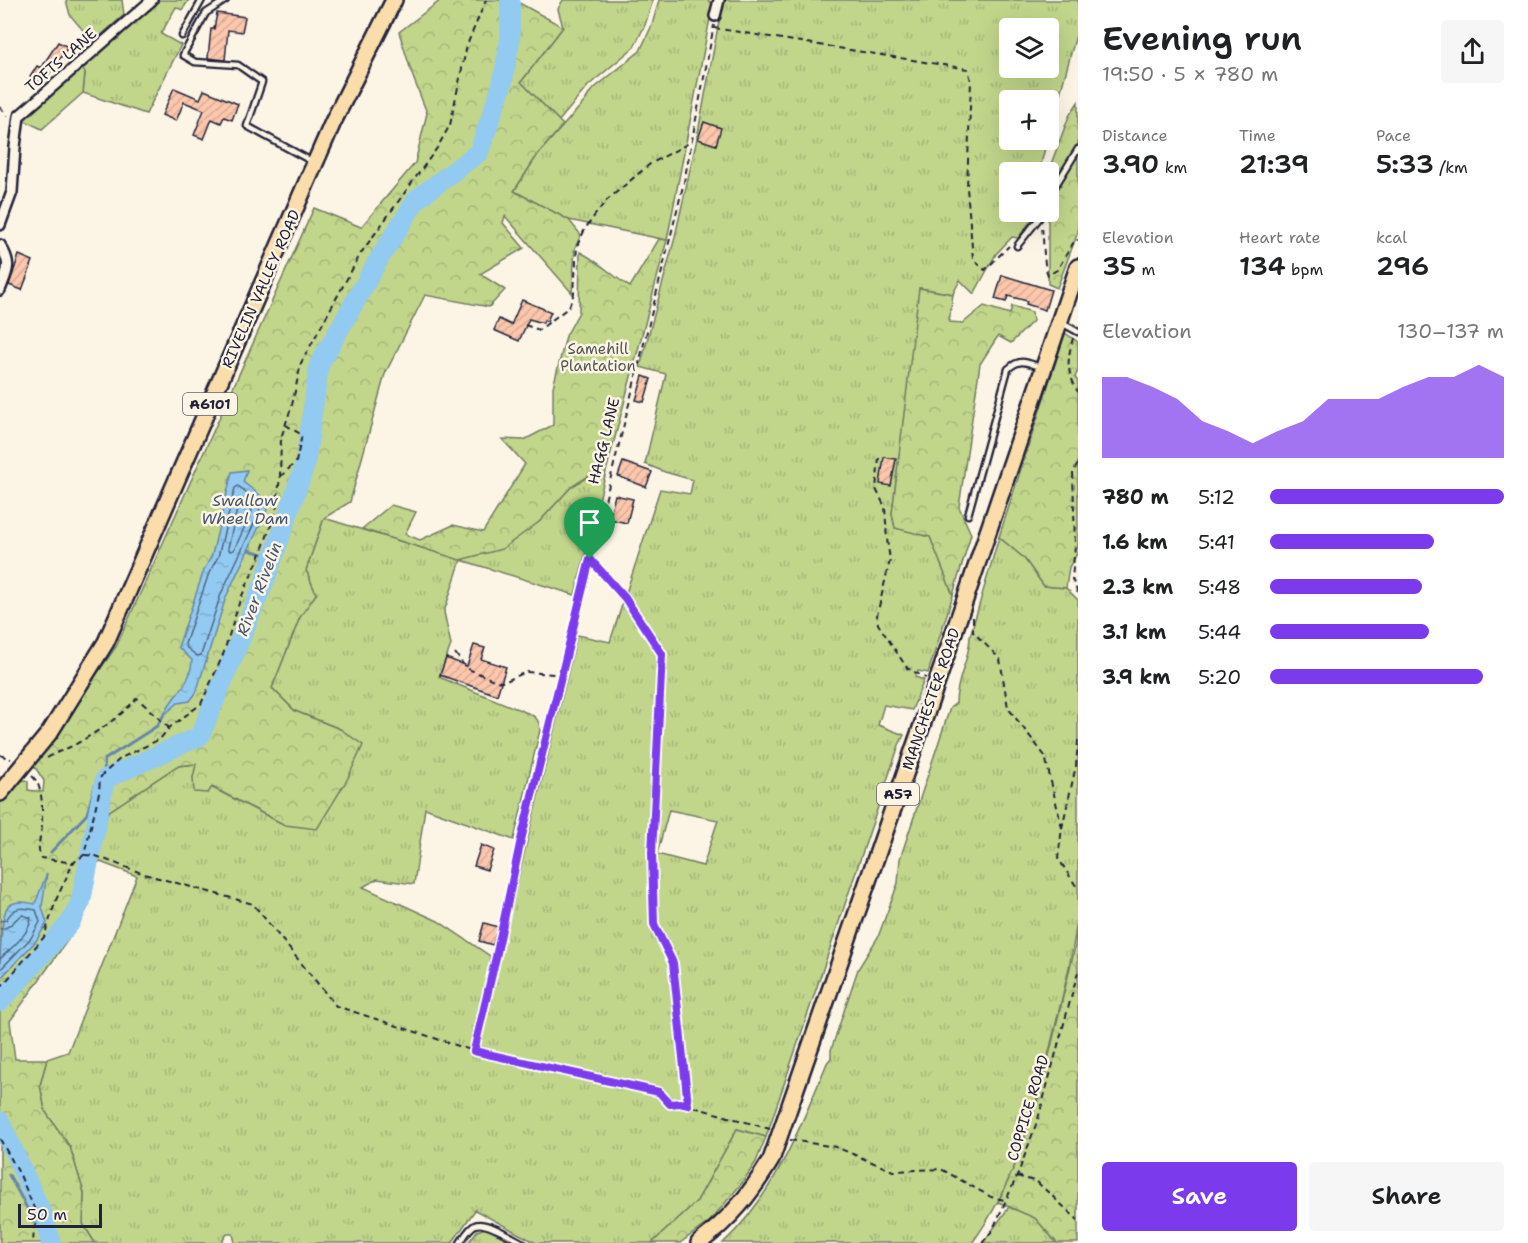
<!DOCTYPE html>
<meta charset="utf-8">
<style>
body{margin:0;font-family:"Shantell Sans",sans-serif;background:#f6f6f6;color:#202124;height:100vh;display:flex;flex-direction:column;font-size:22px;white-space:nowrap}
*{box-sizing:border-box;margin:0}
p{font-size:20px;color:#757577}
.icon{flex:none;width:33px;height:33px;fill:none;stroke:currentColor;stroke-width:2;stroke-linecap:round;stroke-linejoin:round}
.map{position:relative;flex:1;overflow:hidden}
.details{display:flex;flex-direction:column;background:#fff;width:450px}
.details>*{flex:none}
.fabs{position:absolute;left:999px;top:18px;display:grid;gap:12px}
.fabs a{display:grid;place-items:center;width:60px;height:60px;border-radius:6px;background:#fff;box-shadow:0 6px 24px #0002;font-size:30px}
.scale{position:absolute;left:18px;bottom:15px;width:84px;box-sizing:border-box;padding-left:6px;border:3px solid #22223b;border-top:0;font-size:16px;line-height:21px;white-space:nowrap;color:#22223b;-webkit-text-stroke:4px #fcf5e5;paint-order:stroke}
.pin{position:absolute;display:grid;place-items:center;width:51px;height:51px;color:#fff;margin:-62px -26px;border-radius:50% 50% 50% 0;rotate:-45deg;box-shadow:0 0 6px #0007}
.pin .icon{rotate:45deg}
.round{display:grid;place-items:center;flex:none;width:63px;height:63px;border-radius:6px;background:#f6f6f6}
.headline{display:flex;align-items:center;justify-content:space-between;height:102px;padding:0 24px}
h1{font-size:33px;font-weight:600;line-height:45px}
.stats{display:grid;grid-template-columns:repeat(3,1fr);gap:9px;height:102px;padding:6px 24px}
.stats div{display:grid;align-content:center}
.stats b{font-size:26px;font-weight:600}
.stats small{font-size:16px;font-weight:400}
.stats p{font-size:16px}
.chart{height:168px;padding:12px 24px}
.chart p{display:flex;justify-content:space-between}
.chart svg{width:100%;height:108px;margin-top:6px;fill:#7c3aed;opacity:.7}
.action{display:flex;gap:12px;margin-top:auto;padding:12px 24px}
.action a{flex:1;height:69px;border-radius:6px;background:#7c3aed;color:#fff;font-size:24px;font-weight:600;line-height:69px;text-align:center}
.action a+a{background:#f6f6f6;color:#202124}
ul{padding:0 24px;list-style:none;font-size:20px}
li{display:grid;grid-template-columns:96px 72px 1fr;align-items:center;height:45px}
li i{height:15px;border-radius:8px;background:#7c3aed}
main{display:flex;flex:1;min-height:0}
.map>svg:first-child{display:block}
.grass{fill:url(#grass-tufts);stroke:#727c63;stroke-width:1.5;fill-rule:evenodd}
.forest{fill:url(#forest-crowns);stroke:#727c63;stroke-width:1.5}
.garden{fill:#c1d58b;stroke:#727c63;stroke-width:1.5}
.water{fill:url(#water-ripples);stroke:#6687a8;stroke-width:1.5}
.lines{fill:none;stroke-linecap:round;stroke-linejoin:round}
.shore{stroke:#4f6584;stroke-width:1.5}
.stream{stroke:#6687a8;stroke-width:3}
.river{stroke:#93caf1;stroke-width:20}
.building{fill:url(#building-hatch);stroke:#22223b;stroke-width:1.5}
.service-casing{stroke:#22223b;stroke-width:9}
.minor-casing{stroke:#22223b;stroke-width:14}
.primary-casing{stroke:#22223b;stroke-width:20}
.path{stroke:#22223b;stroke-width:2;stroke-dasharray:6 4.5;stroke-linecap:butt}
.service{stroke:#fcf5e5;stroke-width:4.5}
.minor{stroke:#fcf5e5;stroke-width:9}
.primary{stroke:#faddab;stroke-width:15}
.route-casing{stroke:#fff;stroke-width:12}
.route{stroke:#7c3aed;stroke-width:8}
.labels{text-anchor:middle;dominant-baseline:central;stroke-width:5;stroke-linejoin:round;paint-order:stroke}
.shield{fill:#fcf5e5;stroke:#63616e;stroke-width:1.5}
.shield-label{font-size:14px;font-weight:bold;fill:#22223b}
.street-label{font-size:15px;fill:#22223b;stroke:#fcf5e5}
.park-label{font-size:15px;fill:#525853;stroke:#fcf5e5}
.water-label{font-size:16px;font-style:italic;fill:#445472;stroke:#fcf5e5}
</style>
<main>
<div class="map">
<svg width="1078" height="1243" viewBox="0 0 1078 1243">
<defs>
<pattern id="grass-tufts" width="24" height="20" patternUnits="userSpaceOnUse" patternTransform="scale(1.5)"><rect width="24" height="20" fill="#c1d58b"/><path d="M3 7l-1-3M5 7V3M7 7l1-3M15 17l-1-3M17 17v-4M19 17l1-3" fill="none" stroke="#a6b779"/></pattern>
<pattern id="forest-crowns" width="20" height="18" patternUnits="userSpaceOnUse" patternTransform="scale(1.5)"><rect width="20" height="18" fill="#c1d58b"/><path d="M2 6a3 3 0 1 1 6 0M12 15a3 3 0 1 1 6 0" fill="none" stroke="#a6b779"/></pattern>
<pattern id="water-ripples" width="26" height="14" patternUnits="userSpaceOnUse" patternTransform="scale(1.5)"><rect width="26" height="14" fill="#93caf1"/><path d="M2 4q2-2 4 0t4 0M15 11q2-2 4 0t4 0" fill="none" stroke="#7eadd0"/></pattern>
<pattern id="building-hatch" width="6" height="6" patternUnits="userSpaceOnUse" patternTransform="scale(1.5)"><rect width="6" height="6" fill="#fcc7ad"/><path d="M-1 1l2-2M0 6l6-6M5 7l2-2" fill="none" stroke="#d8ab96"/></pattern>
</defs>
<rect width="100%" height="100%" fill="#fcf5e5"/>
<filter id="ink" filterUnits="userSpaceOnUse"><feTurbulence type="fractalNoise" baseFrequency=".0167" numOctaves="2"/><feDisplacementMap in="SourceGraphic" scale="12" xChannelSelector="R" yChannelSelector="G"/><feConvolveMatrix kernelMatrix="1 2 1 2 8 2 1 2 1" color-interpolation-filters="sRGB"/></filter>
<g filter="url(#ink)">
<g class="grass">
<path d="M66,0h56l2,15 -31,27 -23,-27z"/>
<path d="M158,0h31l-7,10 -6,-3 -15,27 20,11 -35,69 -63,-21 2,-20 -4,-7z"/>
<path d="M563,0h90l-8,25 -11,22 -46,39 -29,35 -38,-39 42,-55 -5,-18z"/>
<path d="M659,0h48l6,3 -46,237 -98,-20 -55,-29 24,-37 47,-53 6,-10 49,-40 12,-26z"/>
<path d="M723,0h355v28l-29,106 -1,-34h-38v40h37l-8,32h-29v40h25l1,2 -18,24 -6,-1 -16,17 -22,40 -14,-14 -7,14 -33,-6 -28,226 3,14 35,8 23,59 -25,78 -10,-2 -3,6 9,3 -12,30 -28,-5 -6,20 26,10 -5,10 -133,392 -29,-8 -40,72 -45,42h-116l-61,-33 -23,33h-217l-2,-9h-6l-6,9h-126l-12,-19 1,-31 -14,-46 -25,-36 -5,-26 7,-26 21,-7 69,-176 -42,-16 13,-48 69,-46 20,-2 -4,14 92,47 55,-96 -45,-18 -23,-23 28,-71 16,-23 -10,-24 18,-52 137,42 78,-38 32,-35 37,-23 -33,131 -114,-35 -17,52 7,33 -12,32 91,37c8,4 9,8 10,16l-26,110 -89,-32 -11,76 -37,-5 -14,8 75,34 52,35v10l-14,64 5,1 96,-396 33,7 50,-153 30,5 3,-14 -28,-8 -20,-8 21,-90 -26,-7 34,-126 22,-98zM1010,28h38v40h-38zM669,810l49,10 -15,46 -46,-12z"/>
<path d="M999,537l25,21 20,28 22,2 12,12v310c-4,42 -14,80 -24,121 -17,74 -36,150 -82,212h-249c51,-47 78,-117 104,-180l4,-5v-8l27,-81 20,-32 20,-54 2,-24 50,-151 6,-5c0,-25 14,-43 14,-67z"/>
<path d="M1009,1207l26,11 22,25h-74z"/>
<path d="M485,1228l30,15h-47l9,-12z"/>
</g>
<g class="forest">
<path d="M441,0h73l49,27 -42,55 42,43 -25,29 -24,37 55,29 12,15 -6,13 -3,45 -67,-77 -2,7 21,25 -44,26 25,16 -16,17 -64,-12 -40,79 -35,128 -26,16 -18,52 10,24 -16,23 -28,71 23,23 45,18 23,16 -16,35 -30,49 -32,-4 -73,-38 -4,6 -14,-1 -1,-14 3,-14 -19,2 -69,46 -13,48 -13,60 -72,101 5,38h32l-7,26 5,26 25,36 14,46 -1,31 12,19h-95v-441l16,-20 9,-2 3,2v8l15,2 1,-11 -11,-17 83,-117 198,-439 47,19 54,-64 12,-50 -14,-36 -14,-45z"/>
<path d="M1078,102v130l-21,56 -9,-4v-112l21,-56z"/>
<path d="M659,239l8,1 -59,224 -37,23 -32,35 -37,27 -42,11 -98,-31 29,-24 25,7 -11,22 15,6 33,-15 30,7 42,-68 -23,-25 22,1 29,-15v-38l13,-51 13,-24 1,-60c18,9 33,24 50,35z"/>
<path d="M919,288l34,6 -4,28 14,1 21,-17 26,8 2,-8 20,6 1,9 -22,22 -13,-7 -18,28 -21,143 12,27 -18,61 -23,-58 -35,-9 -3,-14z"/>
<path d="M1065,333l13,9v29l-3,6 3,5v170l-9,15 -3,21 -22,-2 -20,-28 -25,-21z"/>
<path d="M1078,910v333h-21l-22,-25 -37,-16 19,-41 23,-68 35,-146z"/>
<path d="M737,1129l29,8 -10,25 -14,21 -32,38 -30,22h-28l45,-42z"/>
</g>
<path class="garden" d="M81,66l4,7 -2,20 -41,36 -19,-9z"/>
<g class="water">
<path d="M247,470l-4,12 18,14 6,14 -41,87 -30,96 -6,8 -12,2 -15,13c11,-25 27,-27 29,-56l-14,-13 26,-77 8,-15 20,-83z"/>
<path d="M47,873l-5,34 5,16 -11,18 -36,38c0,-16 0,-63 8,-73 9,-6 18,-4 27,-2z"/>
</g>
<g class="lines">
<g class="shore">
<path d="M238,486l18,14 4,11 -39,83 -20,61 -4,1 -10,-8 -2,-4 24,-71 9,-16 17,-69z"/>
<path d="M243,499l7,5 2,7 -18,39 -4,1 -2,-3 11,-47z"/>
<path d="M0,921l6,-1c9,-14 15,-13 30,-10l4,12 -9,16 -31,32"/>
<path d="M0,929c12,-1 13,-10 23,-14l8,3c-1,16 -20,30 -31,41"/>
</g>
<g class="stream">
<path d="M249,550l24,7"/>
<path d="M51,852l36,-38 10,-36 8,1 -1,-19 53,-34 6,-10"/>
<path d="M9,1175l28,51 10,2"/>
</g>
<g class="river">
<path d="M0,1002l70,-79 11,-22 24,-122 95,-43 67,-161 38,-110 14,-100 60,-106 38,-60 62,-47 23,-67 8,-45v-40"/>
<path d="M0,1121l43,95 8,27"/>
</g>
</g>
<g class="building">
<path d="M217,13l28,4 -3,15 -14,-2 -3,30 -17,-2 3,-29h3z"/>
<path d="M58,42l10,5 -26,37 -12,-7 7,-11 4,2z"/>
<path d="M174,88l26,11 4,-9 34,14 -6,16 -8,-3 -3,6 -9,-4 -8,20 -10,-4 10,-25 -20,-8 -8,19 -14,-6z"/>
<path d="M704,122l17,6 -5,17 -18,-6z"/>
<path d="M19,255l14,6 -11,29 -13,-5z"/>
<path d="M1002,275l49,15 -6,20 -19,-6 1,-3 -19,-5 -2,6 -11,-3z"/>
<path d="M522,300l29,12 -4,9 -3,-1 -1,3 -14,-4 -10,22 -25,-11 5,-11 12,6z"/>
<path d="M643,376l8,3 -7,23 -8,-2z"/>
<path d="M884,457l12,2 -5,27 -11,-2z"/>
<path d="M623,462l29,10 -6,15 -28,-11z"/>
<path d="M615,495l18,4 -6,24 -18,-4z"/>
<path d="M474,645l11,3 -4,11 25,8 -9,28 -57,-20 6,-17 21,8z"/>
<path d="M481,845l13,5 -7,20 -13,-4z"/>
<path d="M484,923l14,4 -5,18 -14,-4z"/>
</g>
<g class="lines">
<g class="service-casing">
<g id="service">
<path d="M226,0l-20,13 -23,42 12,7 43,3 24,17 -15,44 66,36"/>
<path d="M182,36l20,-36"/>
<path d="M1048,198l30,-49"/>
<path d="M1017,246l24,-30 1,-4"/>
<path d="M1062,323l16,9"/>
<path d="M968,515l40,-146c12,-11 18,-7 32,-2"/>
<path d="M460,1243c4,-6 9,-15 15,-18 10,-5 38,13 48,18"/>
</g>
</g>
<g class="minor-casing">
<g id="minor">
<path d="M715,16l4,-16"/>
<path d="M0,225l12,-33 3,-45 4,-31 133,-116"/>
<path d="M0,245c12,19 8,25 0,45"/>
</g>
</g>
<g class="primary-casing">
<g id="primary">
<path d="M0,793l50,-61 56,-90 227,-520 61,-122"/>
<path d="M699,1243c33,-26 50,-47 72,-83l166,-478 141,-415"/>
</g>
</g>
<g class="path">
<path d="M714,28l254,41 3,12 -4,107 6,71 12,11 24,-24"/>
<path d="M0,107l8,10"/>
<path d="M1042,228c2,14 1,36 6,47l9,-5 18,-30h3"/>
<path d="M525,325l14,5 30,-23 5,-14 3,-47 8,-17 10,-14 11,-14 44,-37 41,-22"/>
<path d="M1073,338c-6,23 -7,32 5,54"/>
<path d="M879,458l-3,31 9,18 2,32 3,21 -13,55 1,9 29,44 19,10"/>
<path d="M1078,464l-5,8 2,74 -3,33 6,14"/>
<path d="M280,477l16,-15 6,-27 -16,-10"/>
<path d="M590,559l35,39 37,56 -9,199 1,71 19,39 15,142"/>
<path d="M973,617v15l27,27 8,49 37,48 17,72"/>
<path d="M455,653l11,15 30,13 8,1 22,-10 27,2 8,3"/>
<path d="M1078,740l-2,26 -14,62 -4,30 20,31"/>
<path d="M0,755l11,4"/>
<path d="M47,758c11,-7 24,-10 34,-17 21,-12 40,-25 56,-43l32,30"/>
<path d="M32,776c12,10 10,35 10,50 -1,12 -6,19 -1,32l32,5 11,-8 15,-62 1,-15 3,-4 18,-16 39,-19 9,-11 32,-24 22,-49 17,-55 20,-44 16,-45 4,-34 1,-39 11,-33 9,-42 60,-110 76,-105 13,-23 17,-80 19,-45"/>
<path d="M85,855l11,1 48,18 109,30 83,102 138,45 185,41 11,12 10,-1 90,26"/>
<path d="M0,988l44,-51 12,-37 17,-37"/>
<path d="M474,1051l22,-94 24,-113 164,-662 30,-157"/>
<path d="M0,1139l20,36 19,45 -5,8 -1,15"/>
<path d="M790,1140l46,7 57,24 48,-2 50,28 14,3"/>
<path d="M1017,1176l20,6 41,38"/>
<path d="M982,1243l10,-12 26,-57 20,-55 40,-147"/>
</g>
<use href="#service" class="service"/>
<use href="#minor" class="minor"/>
<use href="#primary" class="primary"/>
</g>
</g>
<g class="lines" filter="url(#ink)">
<g class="route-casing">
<path id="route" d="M590,559l35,39 37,56 -10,199 2,71 19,39 15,142 -8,-2 -10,1 -11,-12 -185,-41 22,-94 24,-113z"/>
</g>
<use href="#route" class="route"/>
</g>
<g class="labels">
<g class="shield">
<rect x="183" y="393" width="54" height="22" rx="4.5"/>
<rect x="877" y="783" width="42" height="22" rx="4.5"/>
</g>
<g class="shield-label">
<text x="210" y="404">A6101</text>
<text x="898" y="794">A57</text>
</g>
<g class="street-label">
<text transform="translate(61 60) rotate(-41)">TOFTS LANE</text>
<text transform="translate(261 289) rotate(-66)">RIVELIN VALLEY ROAD</text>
<text transform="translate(604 441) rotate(-76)">HAGG LANE</text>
<text transform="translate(931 699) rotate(-71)">MANCHESTER ROAD</text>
<text transform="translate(1028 1108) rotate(-73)">COPPICE ROAD</text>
</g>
<g class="park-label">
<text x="598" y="349">Samehill<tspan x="598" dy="17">Plantation</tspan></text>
</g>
<g class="water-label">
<text x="245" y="500">Swallow<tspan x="245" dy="18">Wheel Dam</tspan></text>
<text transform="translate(259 589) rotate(-69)">River Rivelin</text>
</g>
</g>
</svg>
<div class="fabs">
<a><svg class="icon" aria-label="layers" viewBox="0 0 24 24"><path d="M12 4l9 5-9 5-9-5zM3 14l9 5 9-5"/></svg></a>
<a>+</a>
<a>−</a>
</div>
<div class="scale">50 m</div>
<div class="pin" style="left:590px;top:559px;background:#1e9e55"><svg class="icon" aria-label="arrive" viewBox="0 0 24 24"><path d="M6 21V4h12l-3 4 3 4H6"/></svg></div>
</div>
<section class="details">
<div class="headline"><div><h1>Evening run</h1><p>19:50 · 5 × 780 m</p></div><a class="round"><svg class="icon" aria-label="share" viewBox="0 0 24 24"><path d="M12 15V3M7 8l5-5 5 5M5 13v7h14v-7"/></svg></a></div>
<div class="stats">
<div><p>Distance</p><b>3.90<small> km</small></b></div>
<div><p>Time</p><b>21:39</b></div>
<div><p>Pace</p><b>5:33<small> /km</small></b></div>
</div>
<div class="stats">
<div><p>Elevation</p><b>35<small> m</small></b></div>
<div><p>Heart rate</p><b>134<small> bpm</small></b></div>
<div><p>kcal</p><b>296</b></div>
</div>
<div class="chart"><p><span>Elevation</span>130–137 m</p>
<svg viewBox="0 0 160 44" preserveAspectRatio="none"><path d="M0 44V11L10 11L20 15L30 20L40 29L50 33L60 38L70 33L80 29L90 20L100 20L110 20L120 15L130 11L140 11L150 6L160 11V44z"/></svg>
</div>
<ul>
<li><b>780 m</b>5:12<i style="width:100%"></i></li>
<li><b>1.6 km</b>5:41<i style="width:70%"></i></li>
<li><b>2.3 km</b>5:48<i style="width:65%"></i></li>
<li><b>3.1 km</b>5:44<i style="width:68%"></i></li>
<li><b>3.9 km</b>5:20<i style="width:91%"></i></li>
</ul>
<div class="action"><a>Save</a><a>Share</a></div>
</section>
</main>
